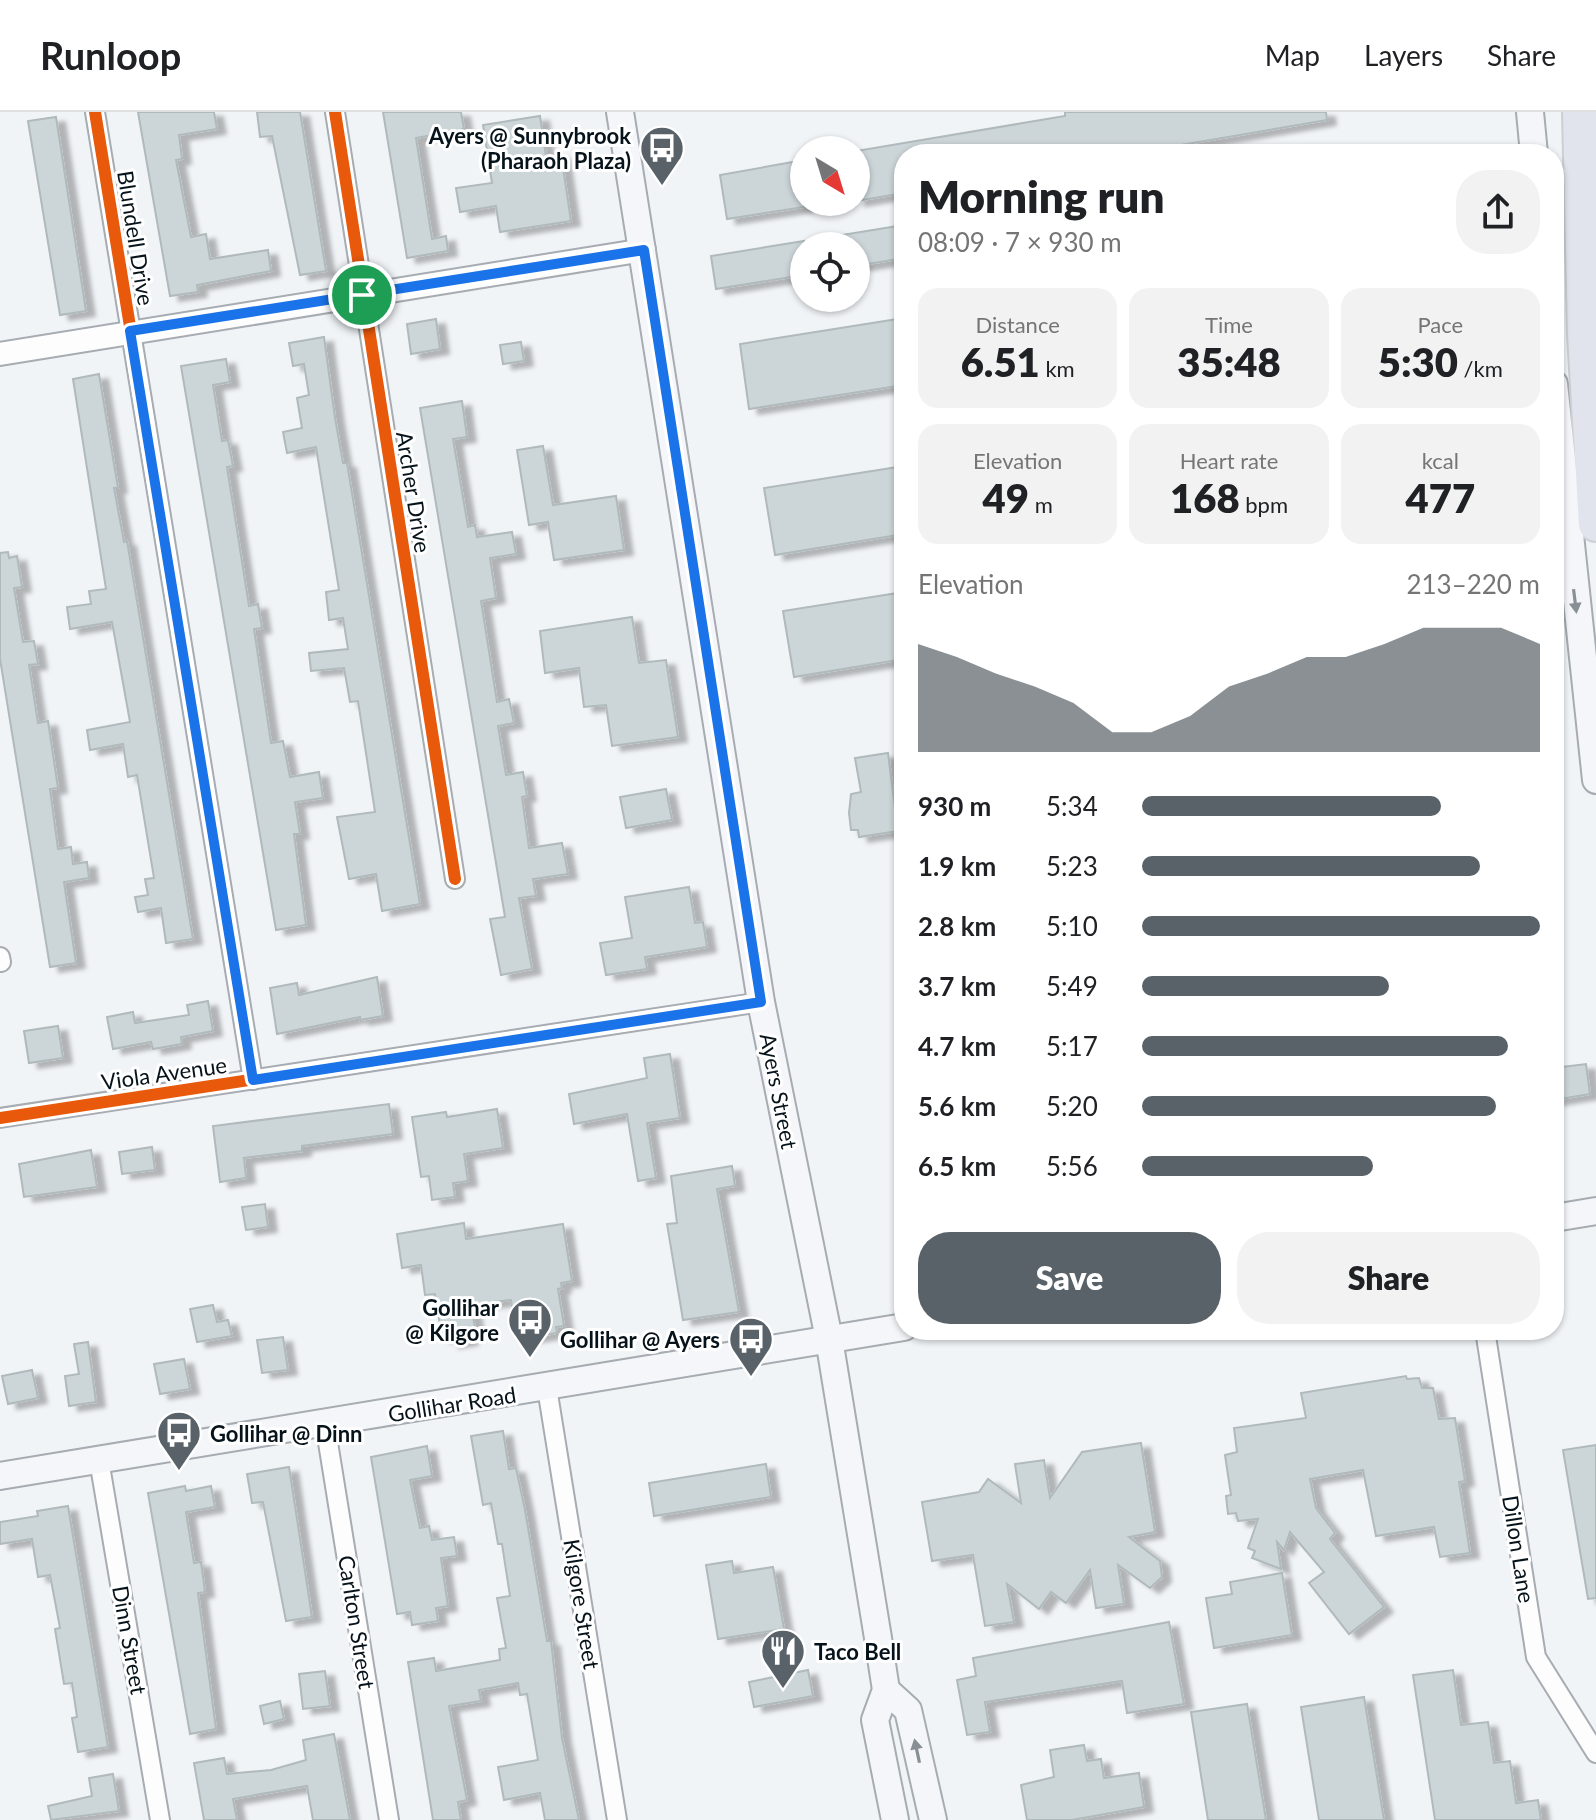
<!DOCTYPE html>
<meta charset="utf-8">
<style>
body{margin:0;font-family:Lato,sans-serif;background:#f2f2f2;color:#202124;height:100vh;display:flex;flex-direction:column;font-size:30px;white-space:nowrap}
*{box-sizing:border-box;margin:0}
p{font-size:26px;color:#757577}
.icon{flex:none;width:44px;height:44px;fill:none;stroke:currentColor;stroke-width:2;stroke-linecap:round;stroke-linejoin:round}
.map{position:relative;flex:1;overflow:hidden}
.sheet{position:absolute;left:894px;top:32px;width:670px;height:1196px;display:flex;flex-direction:column;background:#fff;border-radius:32px;box-shadow:0 2px 6px #0004}
.sheet>*{flex:none}
.needle{width:52px;rotate:142deg}
.tools{position:absolute;left:790px;top:24px;display:grid;gap:16px}
.tools a{display:grid;place-items:center;width:80px;height:80px;border-radius:50%;background:#fff;box-shadow:0 2px 6px #0004;font-size:40px}
.pin{position:absolute;display:grid;place-items:center;width:68px;height:68px;color:#fff;margin:-34px;border:4px solid #fff;border-radius:50%;box-shadow:0 2px 8px #0007}
.round{display:grid;place-items:center;flex:none;width:84px;height:84px;border-radius:32px;background:#f2f2f2}
.head{display:flex;align-items:center;justify-content:space-between;height:136px;padding:0 24px}
h1{font-size:44px;font-weight:800;line-height:60px}
.figures{display:grid;grid-template-columns:repeat(3,1fr);gap:12px;height:136px;padding:8px 24px}
.figures div{display:grid;align-content:center;border-radius:20px;background:#f2f2f2;text-align:center}
.figures b{font-size:40px;font-weight:800}
.figures small{font-size:22px;font-weight:400}
.figures p{font-size:22px}
.chart{height:224px;padding:16px 24px}
.chart p{display:flex;justify-content:space-between}
.chart svg{width:100%;height:144px;margin-top:8px;fill:#596268;opacity:.7}
.primary-button{display:flex;gap:16px;margin-top:auto;padding:16px 24px}
.primary-button a{flex:1;height:92px;border-radius:32px;background:#596268;color:#fff;font-size:32px;font-weight:800;line-height:92px;text-align:center}
.primary-button a+a{background:#f2f2f2;color:#202124}
ul{padding:0 24px;list-style:none;font-size:26px}
li{display:grid;grid-template-columns:128px 96px 1fr;align-items:center;height:60px}
li i{height:20px;border-radius:10px;background:#596268}
header{display:flex;align-items:center;gap:48px;box-sizing:border-box;height:112px;padding:0 40px;background:#fff;border-bottom:2px solid #e0e0e0}
header strong{font-size:38px}
nav{display:flex;gap:44px;margin-inline-start:auto;font-size:28px}
.map>svg:first-child{display:block}
.building{fill:#ccd5d8;stroke:#b0babc;stroke-width:2;filter:url(#shadow)}
.lines{fill:none;stroke-linecap:round;stroke-linejoin:round}
.minor-casing{stroke:#a6acb2;stroke-width:22}
.tertiary-casing{stroke:#a6acb2;stroke-width:26}
.secondary-casing{stroke:#a6acb2;stroke-width:30}
.motorway-casing{stroke:#cdd0d3;stroke-width:38}
.minor{stroke:#fdfdfe;stroke-width:18}
.tertiary{stroke:#fdfdfe;stroke-width:22}
.secondary{stroke:#f4f6f9;stroke-width:26}
.motorway{stroke:#e1e3ed;stroke-width:34}
.cycleway-casing{stroke:#fff;stroke-width:17}
.cycleway{stroke:#e8590c;stroke-width:12}
.oneway{fill:#899095}
.route-casing{stroke:#fff;stroke-width:16}
.route{stroke:#1a73e8;stroke-width:10}
.labels{text-anchor:middle;dominant-baseline:central;stroke-width:6;stroke-linejoin:round;paint-order:stroke}
.poi-label{font-size:22px;font-weight:bold;fill:#07131b;stroke:#fff;text-anchor:end}
.street-label{font-size:22px;fill:#07131b;stroke:#fff}
</style>
<header>
<strong>Runloop</strong>
<nav><a>Map</a><a>Layers</a><a>Share</a></nav>
</header>
<div class="map">
<svg width="1596" height="1708" viewBox="0 0 1596 1708">
<defs>
<filter id="shadow"><feDropShadow dx="9" dy="5" stdDeviation="2" flood-color="#0004"/></filter>
</defs>
<rect width="100%" height="100%" fill="#f1f4f7"/>
<g class="building">
<path d="M138,0h76l3,17 -38,6 3,24 -6,1 15,77 15,-3 4,25 58,-9 3,21 -74,14 1,7 -28,4z"/>
<path d="M257,0h43l26,159 -26,4 -28,-139 -12,1z"/>
<path d="M383,0h78l3,17 -48,9 16,101 14,-3 2,15 -41,7z"/>
<path d="M1065,0h261l1,8 -199,34h-224v39l-48,8v-50l209,-35z"/>
<path d="M540,4l6,40 15,-2 10,67 -71,11 -4,-26 -36,6 -4,-24 36,-5 -9,-58z"/>
<path d="M56,5l30,194 -26,4 -32,-194z"/>
<path d="M804,48v47l-77,12 -7,-44z"/>
<path d="M904,113v33l-48,8v-20h-33v-8z"/>
<path d="M804,129v34l-88,14 -5,-33z"/>
<path d="M904,206v67l-155,24 -9,-65z"/>
<path d="M436,207l4,30 -29,5 -4,-30z"/>
<path d="M324,225l11,81 8,45h4l73,441 -38,7 -6,-37 -27,5 -12,-62 38,-5 -17,-111 -8,1 -6,-34 -33,3 -2,-18 39,-4 -5,-31 -14,2 -3,-28 13,-2 -23,-143 -29,6 -4,-21 19,-4 -5,-30 12,-3 -5,-31 -11,2 -4,-23z"/>
<path d="M521,230l3,19 -21,3 -3,-19z"/>
<path d="M226,247l4,23 -17,3 9,56 6,-1 5,26 -6,1 22,139 9,-2 4,24 -8,1 17,114 12,-2 7,36 29,-5 4,26 -28,4 5,32h-6l12,91 -30,5 -95,-564z"/>
<path d="M99,262l19,114h-4l10,54 3,-1 66,398 -27,4 -5,-35 -23,4 -3,-15 13,-2 -3,-16 9,-1 -17,-103 -9,2 -5,-33 -33,6 -3,-20 43,-8 -18,-100 -42,7 -3,-22 24,-3 -2,-13 17,-2 -33,-210z"/>
<path d="M462,289l5,36 -14,2 15,88 7,-2 2,12 35,-5 4,22 -26,4 6,40 -15,3 16,101 12,-3 5,24 -16,3 8,49 17,-3 4,24 -5,1 7,51 33,-5 6,31 -35,5 3,17 -17,2 13,71 -31,6 -11,-56 15,-2 -85,-509z"/>
<path d="M543,334l10,59 63,-9 8,54 -70,10 -6,-38 -19,3 -12,-75z"/>
<path d="M904,354v68l-129,21 -11,-67z"/>
<path d="M8,440l1,6 8,-2 5,31 -8,1 9,54 11,-1 4,23 -9,1 9,58 10,-2 10,67 -8,1 8,60 13,-2 2,17 14,-2 2,16 -25,4 12,81 -26,4 -50,-308v-106z"/>
<path d="M904,480v67l-110,18 -11,-66z"/>
<path d="M632,505l7,46 27,-3 12,77 -66,9 -6,-41 -22,2 -5,-39 -34,5 -5,-42z"/>
<path d="M888,641l10,78 -39,6 -1,-7h-7l-2,-17 2,-19 10,-2 -6,-34z"/>
<path d="M666,677l6,31 -46,8 -6,-31z"/>
<path d="M689,775l6,36 8,-1 4,25 -62,10 2,12 -41,6 -6,-32 32,-5 -7,-41z"/>
<path d="M377,865l6,39 -23,4v-3l-83,17 -7,-46 27,-5 2,12z"/>
<path d="M208,889l5,30 -32,6 1,7 -29,5 -2,-7 -38,7 -6,-32 26,-5 2,11 54,-8 -2,-10z"/>
<path d="M58,914l5,32 -34,5 -5,-32z"/>
<path d="M670,942l10,64 -33,5 9,55 -18,3 -11,-67 -53,10 -5,-30 78,-16 -3,-20z"/>
<path d="M1586,952l4,30 -36,6v-32z"/>
<path d="M389,992l4,30 -91,12v5l-58,7 2,20 -26,4 -7,-56z"/>
<path d="M497,997l6,39 -39,6 4,27 -15,2 2,14 -23,3 -3,-24 -8,1 -9,-60 34,-5 1,5z"/>
<path d="M152,1035l3,23 -33,4 -3,-22z"/>
<path d="M91,1038l6,37 -73,10 -5,-33z"/>
<path d="M732,1054l3,20 -18,3 22,123 -56,8 -16,-96 10,-1 -6,-47z"/>
<path d="M265,1092l3,23 -22,3 -4,-23z"/>
<path d="M464,1111l2,16 97,-15 9,57 -11,2 1,5 -4,1 6,37 -8,1 1,6 -31,5 -1,-7 -10,2 -4,-33 -40,5 5,28 -8,1 1,6 -19,3v-7l-8,2 -7,-44 -10,1 -4,-30 -19,3 -5,-34z"/>
<path d="M213,1193l4,17 11,-2 4,16 -35,6 -7,-33z"/>
<path d="M283,1225l5,33 -26,3 -5,-33z"/>
<path d="M88,1230l8,60 -27,4 -4,-30 14,-2 -5,-30z"/>
<path d="M184,1247l6,30 -30,5 -6,-30z"/>
<path d="M32,1258l6,28 -30,6 -6,-28z"/>
<path d="M1406,1264l1,3 12,-1 3,10h11l6,31 16,-1 10,63 -6,1 11,71 -30,4 -6,-30 -58,9 -13,-66 -53,9 6,29 19,25 -5,6 54,68 -35,27 -40,-51 15,-11 -34,-40 -6,18 -7,-8 4,27 -29,-11 3,-7 -7,-3 10,-29 -20,2 -2,-8 -8,1 -2,-18 5,-1 -6,-40 12,-3 -3,-24 72,-10 -5,-25z"/>
<path d="M503,1319l6,38 7,-1 9,42 22,131h4l11,97 17,82h-34l-5,-27 -36,7 -6,-33 40,-7 -11,-66 -7,1 -2,-12 -39,7 2,11 -32,5 18,94 -9,2 3,18h-28l-25,-158 26,-4 2,13 64,-11 -1,-11 7,-1 -9,-50 13,-2 -8,-52h-4l-7,-41 -8,2 -12,-69z"/>
<path d="M1141,1331l14,89 -26,5 31,24 2,16 -12,11 -32,-23 6,39 -28,4 -6,-38 -24,33 -15,-11 -12,17 -32,-25 7,38 -29,4 -12,-71 -41,6 -10,-59 57,-10 9,-13 33,24 -6,-39 29,-4 6,38 32,-46z"/>
<path d="M1596,1333v153l-8,1 -25,-149z"/>
<path d="M427,1334l5,30 -22,4 10,48 9,-2 3,14 22,-3 3,19 -16,2 7,48 -12,2 2,13 -26,4 -2,-13 -13,2 -26,-157z"/>
<path d="M766,1352l5,33 -117,19 -5,-33z"/>
<path d="M289,1355l23,150 -26,4 -23,-119 -11,1 -5,-29z"/>
<path d="M185,1374l1,5 25,-5 4,21 -29,5 8,51 7,-1 4,30 -7,1 18,136 -26,5 -42,-241z"/>
<path d="M68,1394l40,241 -30,5 -6,-34 5,-1 -5,-34 -8,1 -9,-55 5,-1 -10,-53 -12,2 -6,-38 -32,5v-22l38,-6 -1,-5z"/>
<path d="M732,1449l2,12 39,-6 11,62 -66,10 -12,-74z"/>
<path d="M1282,1461l10,62 -78,13 -8,-50 26,-4 -2,-12z"/>
<path d="M1169,1510l15,82 -57,9 -5,-32 -137,21 5,30 -23,3 -10,-55 19,-4 -3,-18z"/>
<path d="M808,1558l5,26 -59,11 -5,-25z"/>
<path d="M1453,1558l8,55 27,-3 6,41 16,-2 6,42 22,-3 3,20h-106l-22,-145z"/>
<path d="M325,1559l5,35 -27,3 -4,-35z"/>
<path d="M1364,1585l20,123h-65l-18,-113z"/>
<path d="M280,1589l4,18 -20,5 -4,-18z"/>
<path d="M1247,1592l19,116h-58l-17,-108z"/>
<path d="M334,1622l16,86h-37l-6,-34 -74,13 4,21h-33l-10,-57 30,-5 3,16 44,-4 35,-10 -3,-20z"/>
<path d="M1084,1633l3,16 14,-2 3,19 35,-5 5,34 -72,13h-45l-6,-35 33,-8 -4,-27z"/>
<path d="M113,1662l6,37 -68,9 -3,-14 44,-10 -3,-18z"/>
</g>
<g class="lines">
<g class="minor-casing">
<g id="minor">
<path d="M95,0l158,968"/>
<path d="M335,0l120,767"/>
<path d="M0,845l1,5"/>
<path d="M0,1006l761,-116"/>
<path d="M1485,1218l51,327 60,96"/>
<path d="M547,1276l70,432"/>
<path d="M325,1312l64,396"/>
<path d="M99,1348l61,360"/>
</g>
</g>
<g class="tertiary-casing">
<path id="tertiary" d="M0,242l644,-104"/>
</g>
<g class="secondary-casing">
<g id="secondary">
<path d="M620,0l141,890 68,337 49,299 8,52 -11,30 20,100"/>
<path d="M1530,0l4,42"/>
<path d="M1554,272l42,396"/>
<path d="M1554,1106l42,-7"/>
<path d="M0,1364l904,-149"/>
<path d="M886,1578l22,20 25,110"/>
</g>
</g>
<g class="motorway-casing">
<path id="motorway" d="M1580,1l5,221 11,190"/>
</g>
<use href="#minor" class="minor"/>
<use href="#tertiary" class="tertiary"/>
<use href="#secondary" class="secondary"/>
<use href="#motorway" class="motorway"/>
<g class="cycleway-casing">
<g id="cycleway">
<path d="M95,0l158,968"/>
<path d="M335,0l120,767"/>
<path d="M0,1006l761,-116"/>
</g>
</g>
<use href="#cycleway" class="cycleway"/>
</g>
<defs><path id="oneway-solid" d="M-6-.8H1V-3.2L6.5 0L1 3.2V.8H-6Z" transform="scale(2)"/></defs>
<g class="oneway">
<use href="#oneway-solid" transform="translate(1575 489) rotate(83)"/>
<use href="#oneway-solid" transform="translate(917 1639) rotate(-102)"/>
</g>
<g class="lines">
<g class="route-casing">
<path id="route" d="M644,138l117,752 -508,78 -123,-749z"/>
</g>
<use href="#route" class="route"/>
</g>
<defs>
<g id="bus-pin" transform="scale(2.3)"><path d="M0 17L-7.5 6A9.5 9.5 0 1 1 7.5 6Z" fill="#596268" stroke="#fff"/><path d="M-5-6H5V4H4V6H2V4H-2V6H-4V4H-5ZM-3.5-4V0h7V-4ZM-3.5 1.2v1.5H-2V1.2ZM2 1.2v1.5H3.5V1.2Z" fill="#fff"/></g>
<g id="restaurant-pin" transform="scale(2.3)"><path d="M0 17L-7.5 6A9.5 9.5 0 1 1 7.5 6Z" fill="#596268" stroke="#fff"/><path d="M-5-6h1v4h1v-4h1v4h1v-4h1v5L-1.5 .5V6h-2V.5L-5-1ZM5-6V6H3V1.5H1.5Q1.5-4 5-6Z" fill="#fff"/></g>
</defs>
<g fill-rule="evenodd">
<use href="#bus-pin" x="662" y="36"/>
<use href="#bus-pin" x="530" y="1208"/>
<use href="#bus-pin" x="751" y="1227"/>
<use href="#bus-pin" x="179" y="1321"/>
<use href="#restaurant-pin" x="783" y="1539"/>
</g>
<g class="labels">
<g class="poi-label">
<text x="631" y="23">Ayers @ Sunnybrook<tspan x="631" dy="25">(Pharaoh Plaza)</tspan></text>
<text x="499" y="1195">Gollihar<tspan x="499" dy="25">@ Kilgore</tspan></text>
<text x="720" y="1227">Gollihar @ Ayers</text>
<text x="210" y="1321" text-anchor="start">Gollihar @ Dinn</text>
<text x="814" y="1539" text-anchor="start">Taco Bell</text>
</g>
<g class="street-label">
<text transform="translate(136 126) rotate(81)">Blundell Drive</text>
<text transform="translate(414 380) rotate(81)">Archer Drive</text>
<text transform="translate(164 961) rotate(-8)">Viola Avenue</text>
<text transform="translate(779 979) rotate(79)">Ayers Street</text>
<text transform="translate(452 1292) rotate(-9)">Gollihar Road</text>
<text transform="translate(1519 1437) rotate(81)">Dillon Lane</text>
<text transform="translate(582 1492) rotate(81)">Kilgore Street</text>
<text transform="translate(357 1510) rotate(81)">Carlton Street</text>
<text transform="translate(130 1528) rotate(80)">Dinn Street</text>
</g>
</g>
</svg>
<div class="tools">
<a><svg class="needle" viewBox="-14 -14 28 28"><path d="M0-13l5 13h-10z" fill="#e53935"/><path d="M0 13l5-13h-10z" fill="#757577"/></svg></a>
<a><svg class="icon" aria-label="locate" viewBox="0 0 24 24"><circle cx="12" cy="12" r="6"/><path d="M12 2v4M12 18v4M2 12h4M18 12h4"/></svg></a>
</div>
<div class="pin" style="left:362px;top:183px;background:#1e9e55"><svg class="icon" aria-label="arrive" viewBox="0 0 24 24"><path d="M6 21V4h12l-3 4 3 4H6"/></svg></div>
<section class="sheet">
<div class="head"><div><h1>Morning run</h1><p>08:09 · 7 × 930 m</p></div><a class="round"><svg class="icon" aria-label="share" viewBox="0 0 24 24"><path d="M12 15V3M7 8l5-5 5 5M5 13v7h14v-7"/></svg></a></div>
<div class="figures">
<div><p>Distance</p><b>6.51<small> km</small></b></div>
<div><p>Time</p><b>35:48</b></div>
<div><p>Pace</p><b>5:30<small> /km</small></b></div>
</div>
<div class="figures">
<div><p>Elevation</p><b>49<small> m</small></b></div>
<div><p>Heart rate</p><b>168<small> bpm</small></b></div>
<div><p>kcal</p><b>477</b></div>
</div>
<div class="chart"><p><span>Elevation</span>213–220 m</p>
<svg viewBox="0 0 160 44" preserveAspectRatio="none"><path d="M0 44V11L10 15L20 20L30 24L40 29L50 38L60 38L70 33L80 24L90 20L100 15L110 15L120 11L130 6L140 6L150 6L160 11V44z"/></svg>
</div>
<ul>
<li><b>930 m</b>5:34<i style="width:75%"></i></li>
<li><b>1.9 km</b>5:23<i style="width:85%"></i></li>
<li><b>2.8 km</b>5:10<i style="width:100%"></i></li>
<li><b>3.7 km</b>5:49<i style="width:62%"></i></li>
<li><b>4.7 km</b>5:17<i style="width:92%"></i></li>
<li><b>5.6 km</b>5:20<i style="width:89%"></i></li>
<li><b>6.5 km</b>5:56<i style="width:58%"></i></li>
</ul>
<div class="primary-button"><a>Save</a><a>Share</a></div>
</section>
</div>
